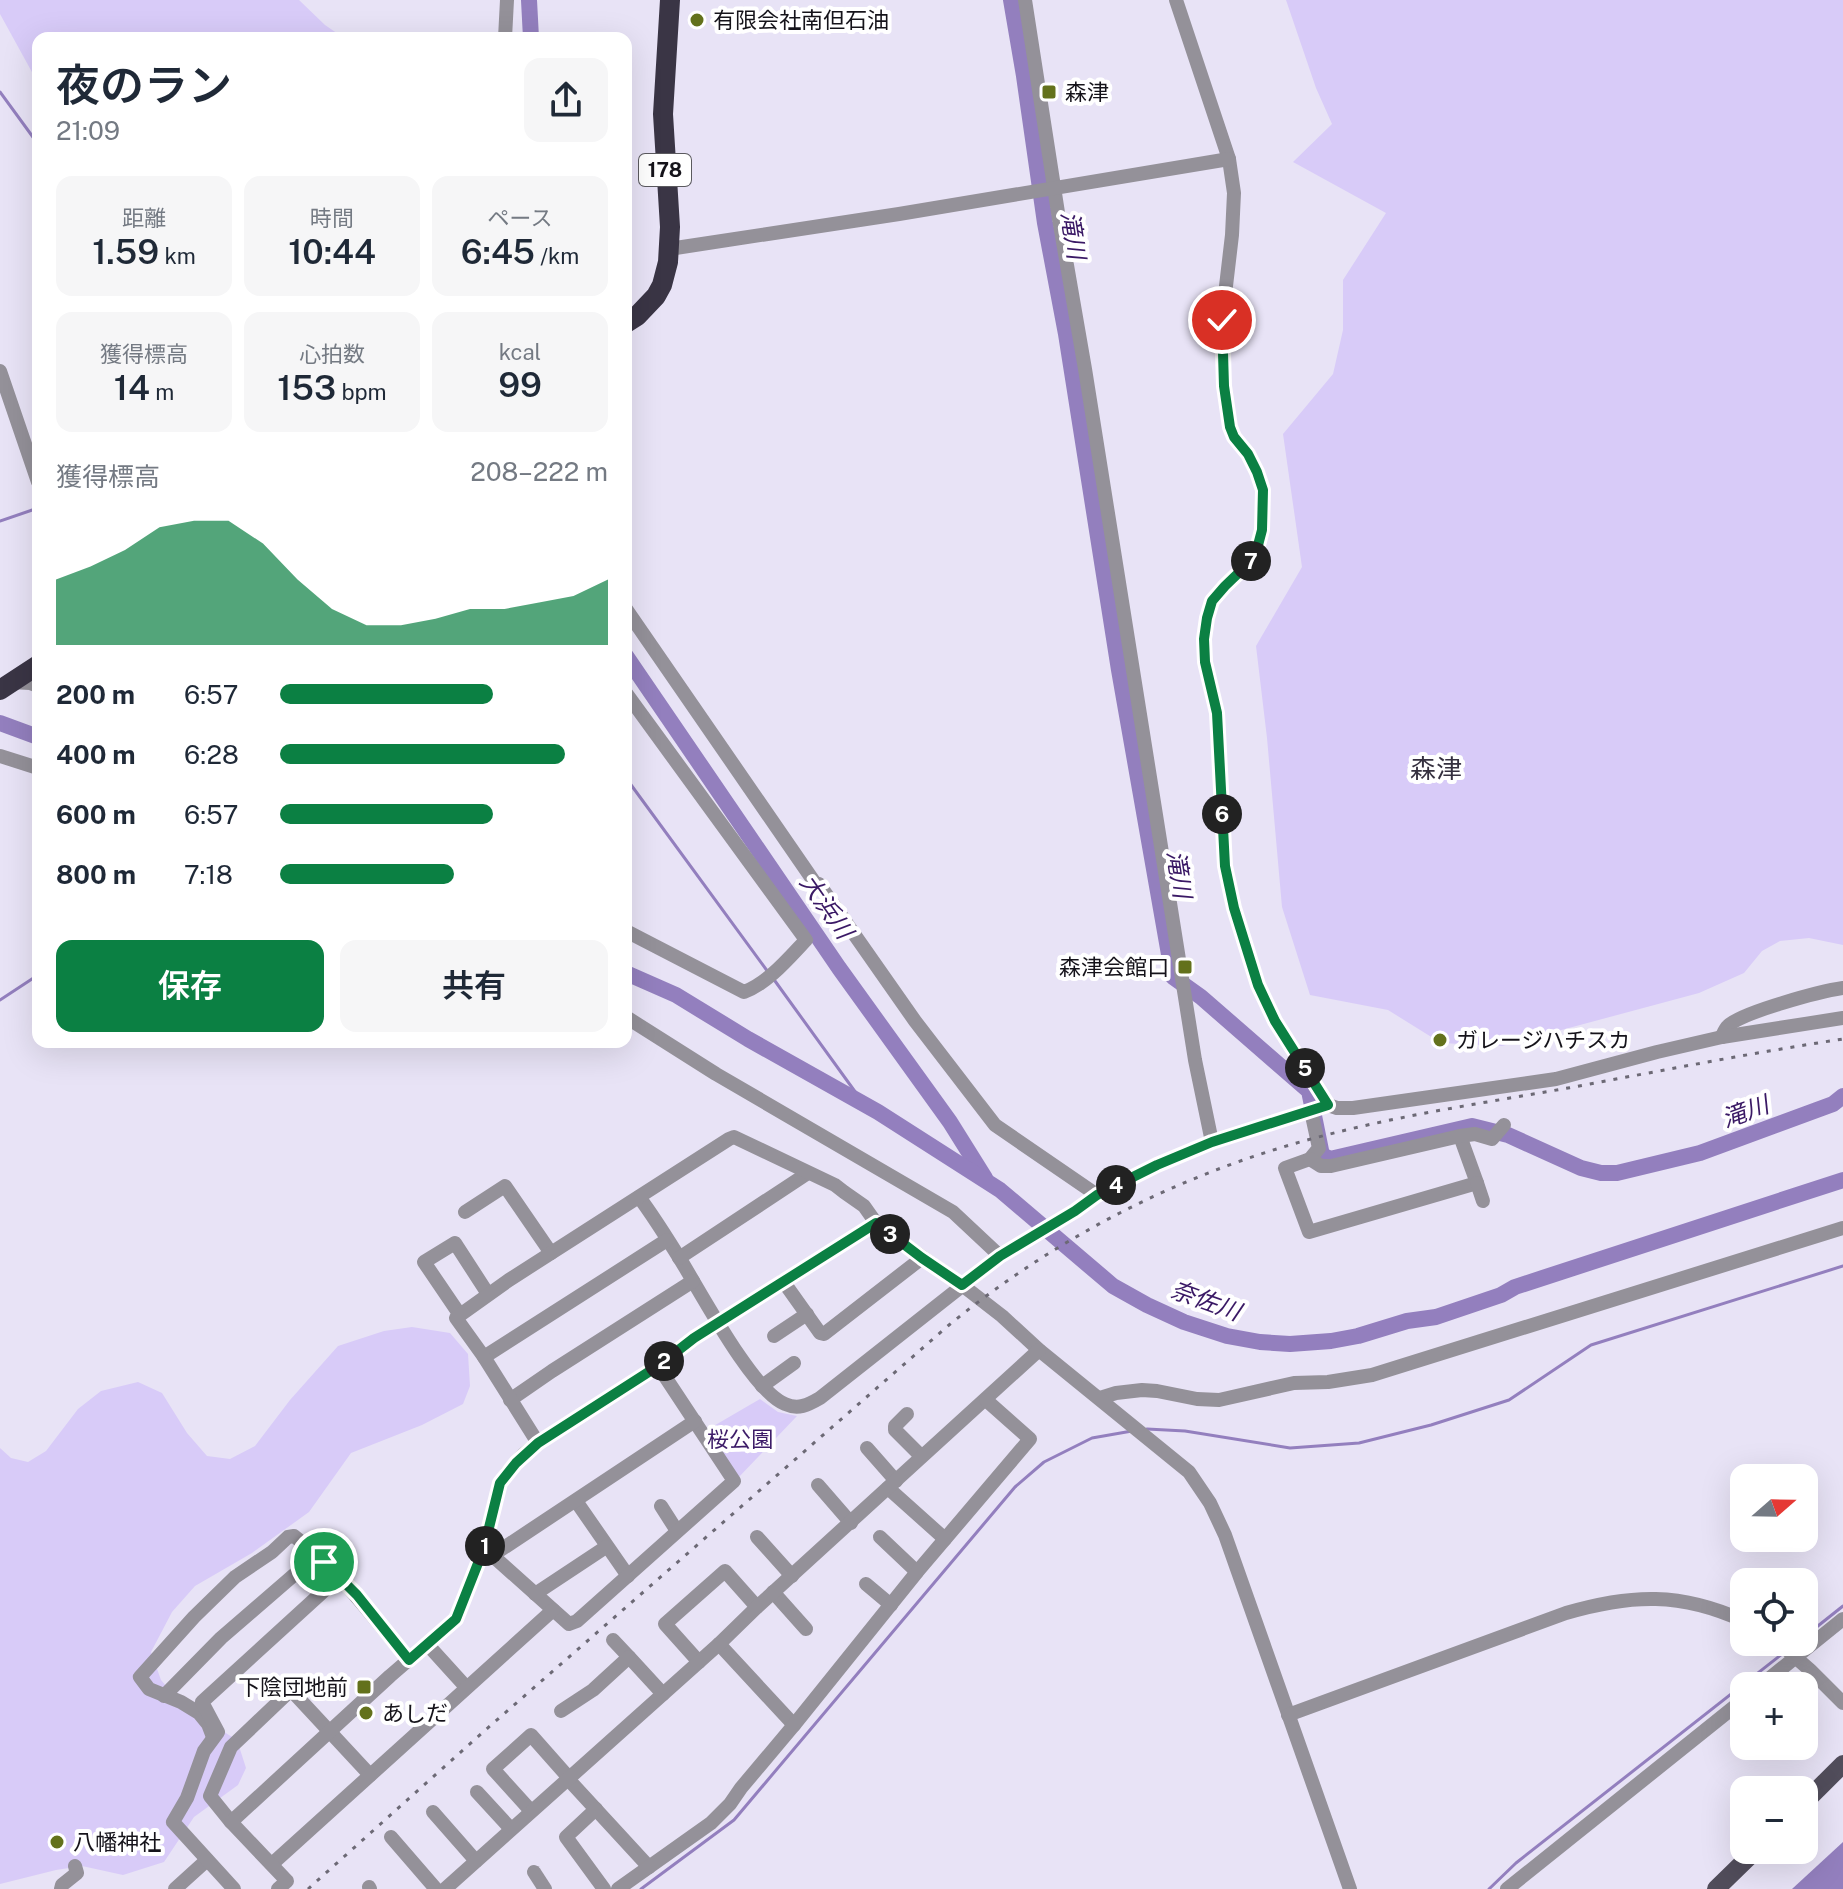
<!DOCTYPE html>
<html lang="ja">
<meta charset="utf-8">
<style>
body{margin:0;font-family:"Public Sans","Noto Sans JP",sans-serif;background:#f6f6f7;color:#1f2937;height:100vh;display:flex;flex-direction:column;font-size:30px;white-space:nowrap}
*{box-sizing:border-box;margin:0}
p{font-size:26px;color:#747a83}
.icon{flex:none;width:44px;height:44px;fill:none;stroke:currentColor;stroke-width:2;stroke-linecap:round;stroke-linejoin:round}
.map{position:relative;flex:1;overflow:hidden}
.details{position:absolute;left:32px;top:32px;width:600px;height:1016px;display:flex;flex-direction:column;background:#fff;border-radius:16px;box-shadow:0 8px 32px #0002}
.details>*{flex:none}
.needle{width:52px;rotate:70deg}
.controls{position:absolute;left:1730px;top:1464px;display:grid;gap:16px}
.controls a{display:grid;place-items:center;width:88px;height:88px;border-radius:16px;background:#fff;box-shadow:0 8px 32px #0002;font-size:40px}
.pin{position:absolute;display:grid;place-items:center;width:68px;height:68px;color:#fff;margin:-34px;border:4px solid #fff;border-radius:50%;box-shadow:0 2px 8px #0007}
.km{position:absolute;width:40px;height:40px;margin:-20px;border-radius:50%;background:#222;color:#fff;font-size:22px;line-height:40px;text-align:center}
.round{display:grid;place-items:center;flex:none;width:84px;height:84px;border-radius:16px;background:#f6f6f7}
.overview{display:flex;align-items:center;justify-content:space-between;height:136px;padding:0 24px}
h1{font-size:44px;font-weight:600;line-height:60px}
.figures{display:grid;grid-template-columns:repeat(3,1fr);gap:12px;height:136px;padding:8px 24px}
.figures div{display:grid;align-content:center;border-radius:16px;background:#f6f6f7;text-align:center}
.figures b{font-size:34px;font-weight:600}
.figures small{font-size:22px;font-weight:400}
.figures p{font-size:22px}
.chart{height:224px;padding:16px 24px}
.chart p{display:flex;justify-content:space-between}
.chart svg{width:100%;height:144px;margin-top:8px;fill:#0b8043;opacity:.7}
.button{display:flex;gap:16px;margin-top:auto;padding:16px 24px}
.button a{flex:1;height:92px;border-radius:16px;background:#0b8043;color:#fff;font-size:32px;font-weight:600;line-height:92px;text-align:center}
.button a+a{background:#f6f6f7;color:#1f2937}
ul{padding:0 24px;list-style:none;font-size:26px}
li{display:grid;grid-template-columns:128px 96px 1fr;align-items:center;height:60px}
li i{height:20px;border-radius:10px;background:#0b8043}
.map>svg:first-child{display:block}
.green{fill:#d8cbf8}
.water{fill:#937fbe}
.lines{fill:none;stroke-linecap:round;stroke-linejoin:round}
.stream{stroke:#937fbe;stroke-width:3}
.river{stroke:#937fbe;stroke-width:16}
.minor{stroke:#949199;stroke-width:14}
.major{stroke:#514d5b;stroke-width:18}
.highway{stroke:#3a3545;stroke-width:20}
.rail{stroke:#6c6975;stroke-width:3;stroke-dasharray:4 8;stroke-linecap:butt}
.route-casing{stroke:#fff;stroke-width:16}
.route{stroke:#0b8043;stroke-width:10}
.poi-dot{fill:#63711c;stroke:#fff;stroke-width:3}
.labels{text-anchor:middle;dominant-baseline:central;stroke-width:8;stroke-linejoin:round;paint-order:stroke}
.shield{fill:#fff;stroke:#5b5a5f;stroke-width:2}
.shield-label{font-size:20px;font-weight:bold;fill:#15131a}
.poi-label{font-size:22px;fill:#15131a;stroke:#fff;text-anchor:start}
.park-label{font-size:22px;fill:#3d1c68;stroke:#fff}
.water-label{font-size:24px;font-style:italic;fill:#3a1965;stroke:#fff}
.quarter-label{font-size:26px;fill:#35303f;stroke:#fff}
</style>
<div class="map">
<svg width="1843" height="1889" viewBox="0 0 1843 1889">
<rect width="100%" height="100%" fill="#e8e3f6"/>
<g class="green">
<path d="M0,0h299l26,25 19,13h-306v45l-38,-69z"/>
<path d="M1286,0h557v945l-34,-7 -29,3 -18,10 -18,22 -45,20 -197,53 -61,-3 -53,-33 -78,-15 -28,-88 -15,-169 -11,-92 46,-79 -19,-133 50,-60 10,-44v-50l43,-67 -93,-51 39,-38 -16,-36z"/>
<path d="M412,1327l38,6 18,21 2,32 -7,18 -41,21 -71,28 -42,59 -57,41 -57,33 -23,26 -21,40 10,28 23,27 53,33 9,28 -8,17 -44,32 -30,45 -41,13 -41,-9 -26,4 -56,14v-436l11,10 17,4 18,-11 32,-42 23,-18 37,-9 24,11 25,40 20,23 23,3 25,-13 35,-46 48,-54 46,-15z"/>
<path d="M760,1399l18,13 19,4 -59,62 -33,-47z"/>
</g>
<path class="water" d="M1843,1842v47h-51z"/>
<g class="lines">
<g class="stream">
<path d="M0,92l38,52"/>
<path d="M0,521l38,-13"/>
<path d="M626,778l142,194"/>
<path d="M775,981l89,123"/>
<path d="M0,1000l38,-25"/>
<path d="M1147,1429l38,2 105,17 69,-5 72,-18 78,-25 82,-55 252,-79"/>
<path d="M1804,1637l39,-31"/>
<path d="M641,1889l93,-69 281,-333 29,-25 48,-24 40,-7"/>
<path d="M1489,1889l27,-26 266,-209"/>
</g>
<g class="river">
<path d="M529,0l2,38"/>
<path d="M1011,0l13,76 21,147 21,111 53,336 54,307 28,20 108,94 13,64 8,4 142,-33 36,9 73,33 20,5h16l83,-20 133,-49 10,-8"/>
<path d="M626,656l213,312 111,154 35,56"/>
<path d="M0,723l38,14"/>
<path d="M626,973l50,22 72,44 130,73 122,78 113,96 34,19 37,17 43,14 33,6 30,2 41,-3 27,-5 49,-15 29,-4 65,-22 14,-8 328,-107"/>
</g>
<g class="minor">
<path d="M1025,0l34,219 26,150 110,691 17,82"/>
<path d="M1176,0l53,159 5,34 -2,42 -10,85 2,66 6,41 4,10 14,17 9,18 6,18 -1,40 -5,19 -6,12 -26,25 -13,15 -5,17 -3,21 1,23 12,51 8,153 9,42 24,77 17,36 53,84"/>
<path d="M505,38l2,-38"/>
<path d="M669,249l230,-35 330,-55"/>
<path d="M0,371l38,111"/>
<path d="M626,609l189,274 4,1 96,137 80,104 102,70"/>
<path d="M11,682l19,1 8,3"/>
<path d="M626,693l180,247c-18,19 -38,43 -62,52l-118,-61"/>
<path d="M0,756l38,12"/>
<path d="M626,1017l90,57 237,138 47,44"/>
<path d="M1722,1037c0,-1 4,-10 6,-11 14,-14 94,-35 115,-38"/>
<path d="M1311,1111l8,37 -9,11 -25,9 24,64 168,-49 -17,-47"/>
<path d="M1310,1159l11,7h10l129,-30 15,-2 17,5 12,-14"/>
<path d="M1477,1183l6,18"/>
<path d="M639,1197c15,20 28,41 41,62 20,32 73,133 105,145 13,6 23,1 35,-6l180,-142 75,-45 22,-16 60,-30 55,-23 116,-37 9,3h16l203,-29 101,-27 65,-15 121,-19"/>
<path d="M465,1212l40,-26 46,67"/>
<path d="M679,1258l129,-85"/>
<path d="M783,1281l37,52 4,1 98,-76"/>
<path d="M460,1315l-36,-53 31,-19 33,51"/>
<path d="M774,1336l33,-22"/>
<path d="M484,1357l183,-117"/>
<path d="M762,1386l32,-23"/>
<path d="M1100,1398l16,-5 26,-3 15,1 40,8 22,1 75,-17 34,-1 44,-7 471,-147"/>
<path d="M510,1400l42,-29 141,-90"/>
<path d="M907,1414l-12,12v4l26,26"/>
<path d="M538,1443l-54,-86 -28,-39 4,-3 49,-35 220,-141 5,-2 101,48 9,7 20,14 12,17 12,10 74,52 40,31 37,34 150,122 21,31 15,32 125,354"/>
<path d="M867,1448l29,33"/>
<path d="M818,1485l33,38"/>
<path d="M888,1488l57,51"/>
<path d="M576,1501l52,75"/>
<path d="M661,1506l16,25"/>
<path d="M757,1537l35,39"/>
<path d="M880,1537l37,35"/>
<path d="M484,1548l85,76 8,-3 157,-140 -76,-115"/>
<path d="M493,1555l202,-134"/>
<path d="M866,1584l25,21"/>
<path d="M773,1592l33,37"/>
<path d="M535,1594l71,-47"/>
<path d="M613,1640l16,17"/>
<path d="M1778,1642l32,28 33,33"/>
<path d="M427,1644l39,43"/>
<path d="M719,1644l75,81"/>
<path d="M699,1662l-34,-38 60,-53 32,36"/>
<path d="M1760,1686l83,-67"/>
<path d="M164,1696l57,-58 96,-83"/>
<path d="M561,1711l32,-21 36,-33 34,37"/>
<path d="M1288,1715l278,-102c65,-19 115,-21 178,8"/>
<path d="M213,1737l-5,-13 -9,-11 -18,-11 -32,-13 -9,-12 54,-60 41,-40 37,-25 16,-15 6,-1c46,35 78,81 115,124"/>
<path d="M568,1779l81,88"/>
<path d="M477,1792l34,37"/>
<path d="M596,1809l-30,28 38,52"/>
<path d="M531,1811l-38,-42 38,-34 38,43"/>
<path d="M433,1812l43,49"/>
<path d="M231,1822l-21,-26 21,-49 60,-57 79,85"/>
<path d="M391,1837l45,52"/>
<path d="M272,1864l281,-254"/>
<path d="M534,1872l11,17"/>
<path d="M369,1887l1,2"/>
<path d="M61,1889l1,-4 15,-12 -2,-7"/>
<path d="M175,1889l32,-29"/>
<path d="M234,1889l-61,-67 14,-24 17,-47 14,-19 -16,-30 137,-125"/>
<path d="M278,1889l9,-8 -56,-59 159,-146 66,-57 28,-71 16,-65 7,-10 17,-19 14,-11 120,-77 36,-28 182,-115"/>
<path d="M445,1889l274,-245 38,-37 282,-257"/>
<path d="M618,1889l93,-66 19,-19 11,-16 53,-63 123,-153 113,-133 -44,-39"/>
<path d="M1507,1889l237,-190"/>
</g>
<g class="major">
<path d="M1804,1803l39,-39"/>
<path d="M1716,1889l40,-39"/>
</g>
<g class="highway">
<path d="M626,323l11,-7 19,-20 6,-11 6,-23 2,-35 -7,-113 7,-114"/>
<path d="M0,690l38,-25"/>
</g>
<path class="rail" d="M308,1889l174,-156 467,-408c111,-91 241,-156 381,-191 78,-20 159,-32 238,-46 92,-17 183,-35 275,-49"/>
</g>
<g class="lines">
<g class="route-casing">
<path id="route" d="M324,1562l33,33 52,65 47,-41 28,-71 16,-65 16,-20 22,-20 120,-77 36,-28 182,-115 46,35 40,27 38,-29 75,-45 22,-16 60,-30 55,-23 116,-37 -53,-84 -17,-36 -24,-77 -9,-42 -8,-153 -12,-51 -1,-23 3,-21 5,-17 13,-15 26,-25 6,-12 5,-19 1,-40 -6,-18 -9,-18 -14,-17 -4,-10 -6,-41 -2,-66"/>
</g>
<use href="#route" class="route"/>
</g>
<g class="poi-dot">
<circle cx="697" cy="20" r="8"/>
<rect x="1041" y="84" width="16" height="16" rx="4"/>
<rect x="1177" y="959" width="16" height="16" rx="4"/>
<circle cx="1440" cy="1040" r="8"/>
<rect x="356" y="1679" width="16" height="16" rx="4"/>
<circle cx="366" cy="1713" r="8"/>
<circle cx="57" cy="1842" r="8"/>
</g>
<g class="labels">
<rect class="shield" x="639" y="154" width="52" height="32" rx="6"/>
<g class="shield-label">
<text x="665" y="170">178</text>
</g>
<g class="poi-label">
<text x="713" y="20">有限会社南但石油</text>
<text x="1065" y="92">森津</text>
<text x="1169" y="967" text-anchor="end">森津会館口</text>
<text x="1456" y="1040">ガレージハチスカ</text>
<text x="348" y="1687" text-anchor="end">下陰団地前</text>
<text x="382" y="1713">あしだ</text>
<text x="73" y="1842">八幡神社</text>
</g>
<g class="park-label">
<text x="740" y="1439">桜公園</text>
</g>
<g class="water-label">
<text transform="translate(1074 235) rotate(81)">滝川</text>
<text transform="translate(1180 874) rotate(81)">滝川</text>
<text transform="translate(827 906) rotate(55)">大浜川</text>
<text transform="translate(1745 1111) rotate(-20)">滝川</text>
<text transform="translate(1206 1300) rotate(20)">奈佐川</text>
</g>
<g class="quarter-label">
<text x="1436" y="768">森津</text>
</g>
</g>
</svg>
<div class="controls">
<a><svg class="needle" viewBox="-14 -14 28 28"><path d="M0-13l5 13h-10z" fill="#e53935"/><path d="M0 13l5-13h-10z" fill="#747a83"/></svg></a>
<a><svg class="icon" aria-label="locate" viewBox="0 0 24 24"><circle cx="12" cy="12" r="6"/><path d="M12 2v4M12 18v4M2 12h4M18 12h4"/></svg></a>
<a>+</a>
<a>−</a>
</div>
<div class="pin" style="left:324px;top:1562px;background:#1e9e55"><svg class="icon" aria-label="arrive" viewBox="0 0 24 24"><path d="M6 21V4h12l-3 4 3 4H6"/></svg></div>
<div class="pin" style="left:1222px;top:320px;background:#d93025"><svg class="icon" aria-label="check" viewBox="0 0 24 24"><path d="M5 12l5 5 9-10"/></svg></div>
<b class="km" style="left:485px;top:1546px">1</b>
<b class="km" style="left:664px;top:1361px">2</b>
<b class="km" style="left:890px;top:1234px">3</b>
<b class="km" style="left:1116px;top:1185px">4</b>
<b class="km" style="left:1305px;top:1068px">5</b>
<b class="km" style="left:1222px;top:814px">6</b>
<b class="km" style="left:1251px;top:561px">7</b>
<section class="details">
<div class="overview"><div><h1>夜のラン</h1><p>21:09</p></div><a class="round"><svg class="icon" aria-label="share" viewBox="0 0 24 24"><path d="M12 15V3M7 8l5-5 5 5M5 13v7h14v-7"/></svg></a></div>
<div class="figures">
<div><p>距離</p><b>1.59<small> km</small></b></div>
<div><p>時間</p><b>10:44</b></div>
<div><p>ペース</p><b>6:45<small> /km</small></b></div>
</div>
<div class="figures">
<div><p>獲得標高</p><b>14<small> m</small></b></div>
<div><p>心拍数</p><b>153<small> bpm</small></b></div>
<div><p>kcal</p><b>99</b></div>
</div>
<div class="chart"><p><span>獲得標高</span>208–222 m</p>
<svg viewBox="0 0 160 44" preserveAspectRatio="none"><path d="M0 44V24L10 20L20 15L30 8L40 6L50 6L60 13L70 24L80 33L90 38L100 38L110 36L120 33L130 33L140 31L150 29L160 24V44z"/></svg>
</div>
<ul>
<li><b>200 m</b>6:57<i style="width:65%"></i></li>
<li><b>400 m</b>6:28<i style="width:87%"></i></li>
<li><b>600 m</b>6:57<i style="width:65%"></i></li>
<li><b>800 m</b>7:18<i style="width:53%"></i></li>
</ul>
<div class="button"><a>保存</a><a>共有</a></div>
</section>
</div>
